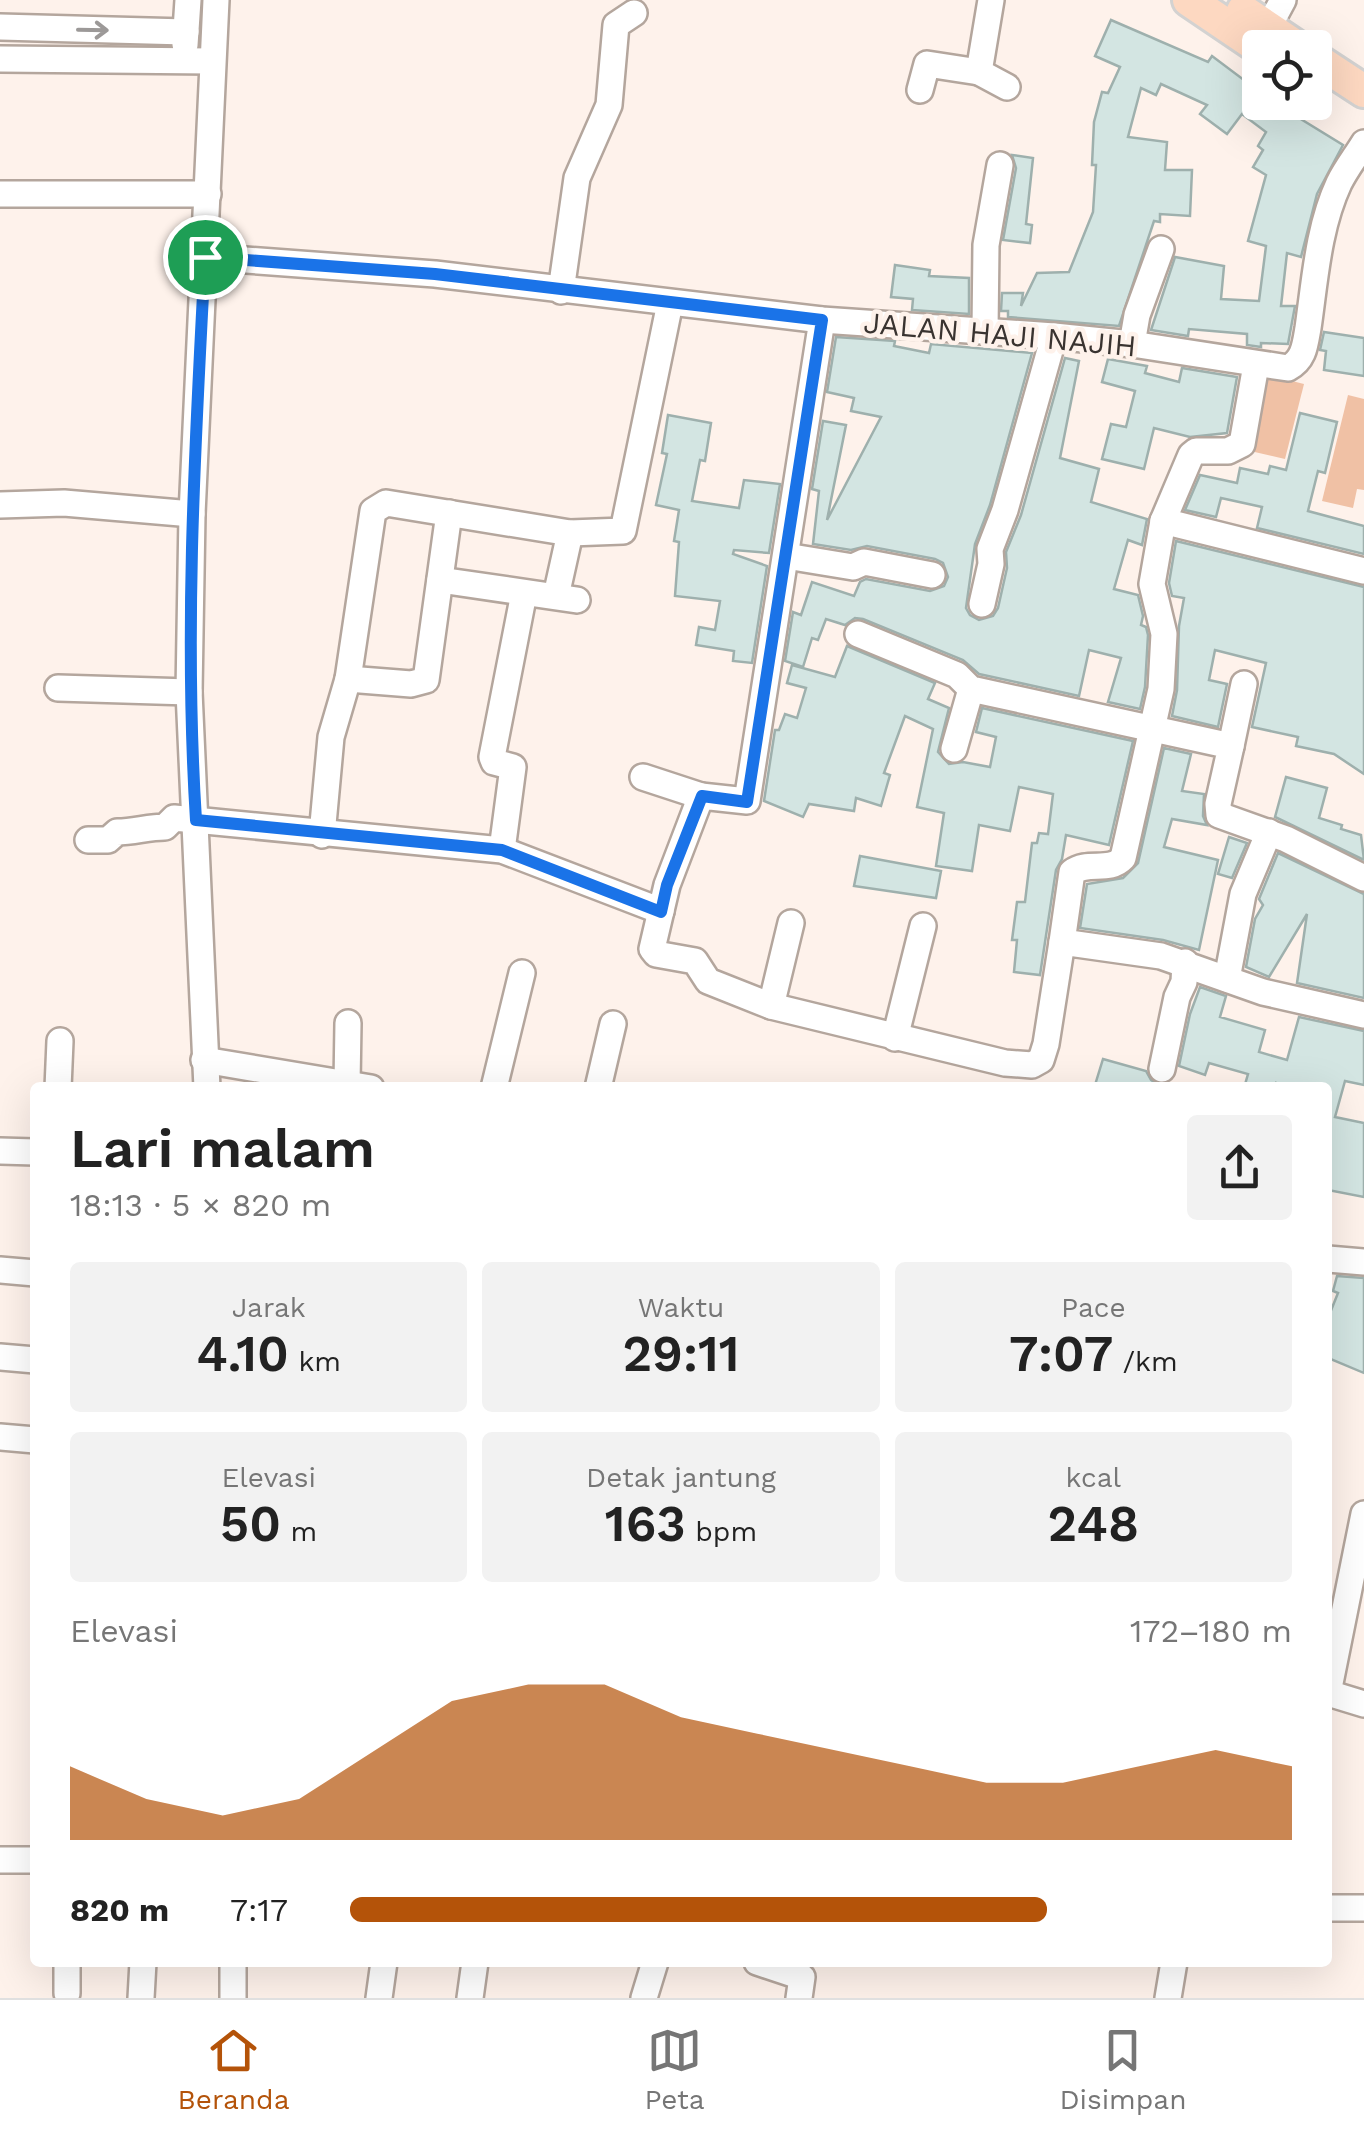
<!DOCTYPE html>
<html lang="id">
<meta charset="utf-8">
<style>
body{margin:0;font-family:"Work Sans",sans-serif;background:#f2f2f2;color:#222;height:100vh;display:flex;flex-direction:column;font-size:38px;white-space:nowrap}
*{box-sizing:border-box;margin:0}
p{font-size:32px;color:#767676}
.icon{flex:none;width:55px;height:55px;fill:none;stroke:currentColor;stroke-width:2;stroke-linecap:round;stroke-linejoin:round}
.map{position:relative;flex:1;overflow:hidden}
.drawer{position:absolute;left:30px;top:1082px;width:1302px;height:885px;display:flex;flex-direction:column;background:#fff;border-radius:10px;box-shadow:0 10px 40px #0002}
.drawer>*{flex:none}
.controls{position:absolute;left:1242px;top:30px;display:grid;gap:20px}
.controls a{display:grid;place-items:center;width:90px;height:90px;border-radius:10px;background:#fff;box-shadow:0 10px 40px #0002;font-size:50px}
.pin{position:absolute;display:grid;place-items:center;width:85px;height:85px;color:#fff;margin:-42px;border:5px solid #fff;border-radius:50%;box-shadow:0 2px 10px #0007}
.round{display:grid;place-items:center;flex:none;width:105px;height:105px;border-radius:10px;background:#f2f2f2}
.summary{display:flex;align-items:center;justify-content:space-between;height:170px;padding:0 40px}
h1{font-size:55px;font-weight:600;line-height:75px}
.figures{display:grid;grid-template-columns:repeat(3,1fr);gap:15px;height:170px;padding:10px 40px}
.figures div{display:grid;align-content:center;border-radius:10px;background:#f2f2f2;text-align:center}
.figures b{font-size:50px;font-weight:600}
.figures small{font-size:28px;font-weight:400}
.figures p{font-size:28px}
.chart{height:280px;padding:20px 40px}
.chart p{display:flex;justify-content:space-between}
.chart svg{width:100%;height:180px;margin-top:10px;fill:#b45309;opacity:.7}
ul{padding:0 40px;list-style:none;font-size:32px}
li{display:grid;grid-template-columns:160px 120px 1fr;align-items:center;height:75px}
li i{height:25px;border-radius:12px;background:#b45309}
.dock{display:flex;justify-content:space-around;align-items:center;height:140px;border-top:2px solid #e0e0e0;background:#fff;font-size:28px;color:#767676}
.dock a{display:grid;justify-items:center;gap:5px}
.dock .active{color:#b45309}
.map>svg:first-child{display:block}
.green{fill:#f0c1a5}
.building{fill:#d3e5e2;stroke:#9eb0ad;stroke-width:2.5}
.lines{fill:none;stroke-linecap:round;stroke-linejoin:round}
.minor-casing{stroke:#b4a69d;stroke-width:30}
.major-casing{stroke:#d3d2d1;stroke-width:38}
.minor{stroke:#fff;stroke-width:25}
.major{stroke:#fdd8c1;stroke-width:32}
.oneway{stroke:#9c9998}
.route-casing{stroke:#fff;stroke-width:20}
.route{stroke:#1a73e8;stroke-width:12}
.labels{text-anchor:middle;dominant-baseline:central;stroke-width:9;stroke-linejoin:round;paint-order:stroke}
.street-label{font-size:30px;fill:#393330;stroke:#fef2eb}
</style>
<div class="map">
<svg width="1364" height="1998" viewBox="0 0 1364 1998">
<rect width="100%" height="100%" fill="#fef2eb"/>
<g class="green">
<path d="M1264,374l40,10 -19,75 -39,-9z"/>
<path d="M1348,395l16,4v91l-7,-1 -4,19 -31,-7z"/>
</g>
<g class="building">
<path d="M1111,20l97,42 4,-6 48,36v10h13l70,43 -26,49 -16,63 -14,-4 -6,53h14l-7,38 -27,-1v4l-14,-2v-11l-58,-5 -1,7 -37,-6 24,-73 49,9 -3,33 38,2 7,-55 -18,-5 18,-66 -13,-8 10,-17 -5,-4 8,-14 -24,-18 -15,20 -27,-20 7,-9 -46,-21 -5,11 -15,-7 -13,49 39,5 -2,28h27l-2,46 -30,-2v8l-6,-1 -35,105 -111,-9v-6h-7l1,-18h21l-2,13 16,-33 32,-1 24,-60 3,-47h-4l2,-43 8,-30 6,1 12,-26 -25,-11z"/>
<path d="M1012,155l21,3 -7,66 6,1 -2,18 -27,-3 13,-72z"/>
<path d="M895,265l35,5 -1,6 40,2v36l-57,-4 1,-11 -22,-2z"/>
<path d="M1324,332l40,6v38l-40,-6 2,-19 -6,-1z"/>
<path d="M836,337l59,4 -1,5 35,7 2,-9 101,9 -42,152 -15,39 -9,64 4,7 9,5 14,-4 5,-8 9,-40 -1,-16 15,-37 44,-157 14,3 -19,97 39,11 -8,33 56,17 -5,26 -14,-5 -14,49 24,6 5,21 -2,9 5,2 2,8 -3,52 -5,22 -32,-7 13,-44 -32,-8 -10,46 -100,-22 -16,-14 -100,-41 -8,-1 -10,7 -19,-6 -8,21 -6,-2 -9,29 -18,-6 8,-49 8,3 11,-33 42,14 6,-14 6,-3 64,12 14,-5 4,-9 -5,-14 -8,-4 -68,-13 -16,4 -38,-6 6,-53 -7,-2 11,-68 23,4 -19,95 54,-103 -30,-6 3,-13 -27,-6z"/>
<path d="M1108,359l39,7 -2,7 34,9 3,-14 55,9 -10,56 -37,4 -36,-9 -10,41 -42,-10 9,-35 15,3 9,-36 -33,-9z"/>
<path d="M1300,413l37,9 -12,51 -7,-2 -10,40 56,15v28l-107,-26 5,-21 -41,-9 -5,19 -31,-7 15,-35 37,8 3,-15 28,6 2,-8 16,4z"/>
<path d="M668,415l43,8 -6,38 -5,-1 -8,41 47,7 5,-28 36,4 -11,69 -35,-3 -1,4 34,12 -15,97 -19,-2 1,-10 -38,-6 3,-18 16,3 5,-29 -45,-5 4,-54 -5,-1 5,-31 -23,-5 11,-51 -5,-1z"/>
<path d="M1176,541l188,46v187l-30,-20 -38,-8 2,-9 -46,-10 14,-64 -51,-13 -6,30 18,4 -9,43 -46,-11 5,-26 2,-64 5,-28 -12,-2 -3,-13z"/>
<path d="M847,646l88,37 -7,16 21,9 -11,44 11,12 14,-2 27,5 6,-30 -20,-5 6,-24 151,33 -24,104 -43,-10 -4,24 -6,11 -16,105 -26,-3 3,-32h-5l5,-38h8l7,-59h5l2,-10 9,1 5,-40 -34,-7 -9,44 -31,-6 -7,46 -36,-5 8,-53 -27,-6 16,-78 -28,-13 -21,57 6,2 -9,31 -25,-8 -2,13 -45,-7 -6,13 -39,-16 11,-71h4l6,-16 12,4 9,-30 -19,-5 5,-18 43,12z"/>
<path d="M1164,748l27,6 -9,37 22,3 -1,22 4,9 -35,-6 -8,28 54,13 -19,90 -36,-10 -83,-12 7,-44 36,-6 15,-15z"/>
<path d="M1286,777l41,11 -8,30 23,7 -1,4 20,6 3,25 -89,-43z"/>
<path d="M1229,837l18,6 -15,35 -14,-4z"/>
<path d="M1278,853l86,41v104l-67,-15 10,-69 -38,63 -23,-10 9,-48 8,-14 -4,-6z"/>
<path d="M860,856l81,15 -5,27 -82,-12z"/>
<path d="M1200,987l26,9 -6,21 45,13 -6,22 28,8 12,-43 65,14v54l-19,-4 -10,36 29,6v74l-36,-7v-102h-37l-15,-5 -1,5h-31l4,-14 -39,-11 -4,12 -26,-9 11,-52z"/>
<path d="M1103,1059l43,12 5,9 6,4 -1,4 -61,-3z"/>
<path d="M1337,1276l27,2v95l-36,-15v-40l10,-25 -5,-2z"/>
</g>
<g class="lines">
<g class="minor-casing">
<g id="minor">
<path d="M991,0l-12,72 28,15"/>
<path d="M0,27l186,5"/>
<path d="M1268,28l15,-28"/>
<path d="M185,45l3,-45"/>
<path d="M0,59l212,2"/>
<path d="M920,90l7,-26 52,8"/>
<path d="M0,194h208"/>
<path d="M205,257l230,17 387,46 232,16 78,8 156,24c16,-8 17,-23 20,-40 7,-48 10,-100 31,-145 7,-14 17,-27 25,-40"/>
<path d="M561,291l16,-113 32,-73 7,-80 18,-12"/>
<path d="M822,320l-75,481 -46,-5 -34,89 -15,64 4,5 39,7 13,20 63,25 234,57 27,2 9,-5 5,-16 16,-102 99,14 102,36 101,23"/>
<path d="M985,331l1,-86 14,-80"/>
<path d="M1132,344l5,-29 24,-66"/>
<path d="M0,505l64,-2 128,11"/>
<path d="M1163,521l201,50"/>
<path d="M786,556l67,11 11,-5 68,13"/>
<path d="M440,580l137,20"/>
<path d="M556,596l14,-63"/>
<path d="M982,604l9,-40 -1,-15 15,-39 49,-174"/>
<path d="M858,634l99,41 14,14 260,57 -13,58 1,11 67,24 78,39"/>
<path d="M348,679l63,5 15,-4 23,-167"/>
<path d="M58,688l131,4"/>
<path d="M1231,746l13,-62"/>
<path d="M954,749l17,-60"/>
<path d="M643,777l58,19"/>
<path d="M322,835l9,-98 17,-58 25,-168 13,-8 184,30 53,-2 47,-228"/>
<path d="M88,840h20l9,-8c17,0 31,-5 48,-5l9,-9 328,32 159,61"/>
<path d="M502,850l11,-83 -19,-5 -2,-5 32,-164"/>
<path d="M1062,942l10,-70c16,-12 37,1 51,-14l38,-169 3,-55 -12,-50 11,-63 28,-66 5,-4h32l14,-7 14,-79"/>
<path d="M1227,979l16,-85 26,-62"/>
<path d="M771,1006l20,-83"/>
<path d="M895,1038l28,-112"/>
<path d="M204,1060l167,28"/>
<path d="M1162,1069l15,-72 7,-15 1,-20"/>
<path d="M347,1084l1,-61"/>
<path d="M58,1088l2,-47"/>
<path d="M207,1088l-18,-396 3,-178 24,-514"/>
<path d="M494,1088l28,-115"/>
<path d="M598,1088l15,-64"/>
<path d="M0,1151l35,1"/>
<path d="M1328,1259l36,3"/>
<path d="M0,1270l35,3"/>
<path d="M0,1357l35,3"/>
<path d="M0,1437l35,3"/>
<path d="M1328,1693l36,-179"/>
<path d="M1328,1693l36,11"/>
<path d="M0,1860h35"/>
<path d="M1328,1908h36"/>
<path d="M67,1962v31"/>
<path d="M233,1962v36"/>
<path d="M757,1962l45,15 -3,21"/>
<path d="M141,1998l2,-36"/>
<path d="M379,1998l5,-36"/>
<path d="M470,1998l5,-36"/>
<path d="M644,1998l11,-36"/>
<path d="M1168,1998l6,-36"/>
</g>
</g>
<g class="major-casing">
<g id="major">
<path d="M1189,0l71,48"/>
<path d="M1243,11l55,37"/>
<path d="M1315,59l49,32"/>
</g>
</g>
<use href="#minor" class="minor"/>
<use href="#major" class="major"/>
</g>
<defs><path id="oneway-shaft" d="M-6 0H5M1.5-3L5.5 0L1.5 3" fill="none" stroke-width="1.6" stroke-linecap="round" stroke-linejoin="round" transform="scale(2.5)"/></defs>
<use class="oneway" href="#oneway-shaft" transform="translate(93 30) rotate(1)"/>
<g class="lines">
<g class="route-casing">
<path id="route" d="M205,257l230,17 387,46 -75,482 -45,-6 -35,89 -6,27 -159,-62 -306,-30c-12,-188 -1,-375 9,-563z"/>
</g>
<use href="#route" class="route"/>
</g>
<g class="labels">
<g class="street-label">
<text transform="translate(1000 334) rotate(5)">JALAN HAJI NAJIH</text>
</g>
</g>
</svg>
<div class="controls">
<a><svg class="icon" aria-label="locate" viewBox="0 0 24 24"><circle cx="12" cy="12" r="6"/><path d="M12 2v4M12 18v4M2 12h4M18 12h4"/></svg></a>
</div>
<div class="pin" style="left:205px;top:257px;background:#1e9e55"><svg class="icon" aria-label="arrive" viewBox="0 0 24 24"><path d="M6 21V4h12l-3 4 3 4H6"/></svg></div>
<section class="drawer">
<div class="summary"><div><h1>Lari malam</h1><p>18:13 · 5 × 820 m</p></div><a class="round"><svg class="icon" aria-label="share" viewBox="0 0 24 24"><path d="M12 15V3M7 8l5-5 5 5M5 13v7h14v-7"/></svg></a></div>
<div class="figures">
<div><p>Jarak</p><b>4.10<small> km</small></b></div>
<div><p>Waktu</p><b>29:11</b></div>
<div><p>Pace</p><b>7:07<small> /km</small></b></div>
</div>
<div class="figures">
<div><p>Elevasi</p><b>50<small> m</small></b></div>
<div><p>Detak jantung</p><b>163<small> bpm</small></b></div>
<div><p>kcal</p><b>248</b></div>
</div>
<div class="chart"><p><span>Elevasi</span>172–180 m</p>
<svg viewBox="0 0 160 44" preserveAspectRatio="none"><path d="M0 44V26L10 34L20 38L30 34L40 22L50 10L60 6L70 6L80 14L90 18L100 22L110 26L120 30L130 30L140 26L150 22L160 26V44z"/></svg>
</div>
<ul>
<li><b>820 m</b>7:17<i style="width:74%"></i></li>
</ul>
</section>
</div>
<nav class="dock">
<a class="active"><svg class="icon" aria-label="home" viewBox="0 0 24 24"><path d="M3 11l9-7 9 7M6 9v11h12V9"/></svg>Beranda</a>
<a><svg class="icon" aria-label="map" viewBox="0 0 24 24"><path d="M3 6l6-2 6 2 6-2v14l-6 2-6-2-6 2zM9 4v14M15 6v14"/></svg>Peta</a>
<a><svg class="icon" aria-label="saved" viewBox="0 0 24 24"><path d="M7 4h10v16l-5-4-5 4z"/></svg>Disimpan</a>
</nav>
